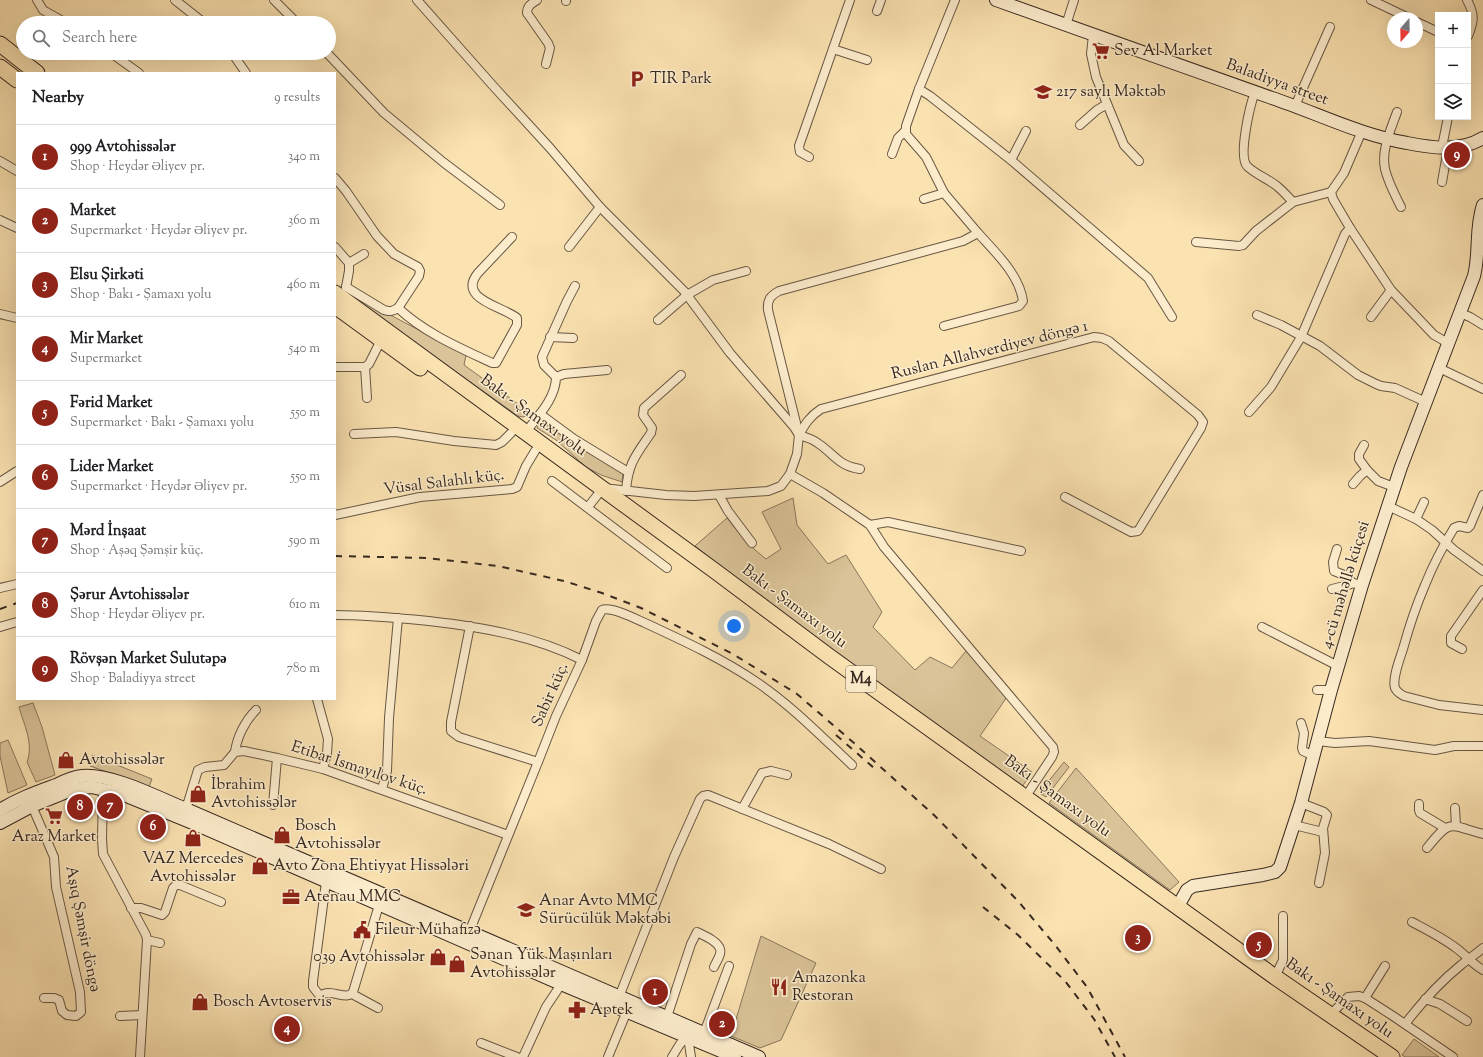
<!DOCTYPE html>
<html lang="en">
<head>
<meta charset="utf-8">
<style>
	body { margin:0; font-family:"Sorts Mill Goudy",serif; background:#f2f2f2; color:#202124 }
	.controls { position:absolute; right:12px; top:12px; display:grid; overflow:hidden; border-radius:0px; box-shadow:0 4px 16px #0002 }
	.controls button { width:36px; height:36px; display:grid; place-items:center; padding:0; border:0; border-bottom:1px solid #e0e0e0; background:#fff; color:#202124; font:20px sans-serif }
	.compass { position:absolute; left:1387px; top:12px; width:36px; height:36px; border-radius:50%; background:#fff; box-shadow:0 4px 16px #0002; rotate:200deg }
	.you { position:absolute; left:734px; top:626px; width:14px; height:14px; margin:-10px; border:3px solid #fff; border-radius:50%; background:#1a73e8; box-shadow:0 0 0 6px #1a73e833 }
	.badge { display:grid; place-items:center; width:26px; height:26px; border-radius:50%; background:#8f2418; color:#fff; font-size:13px; font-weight:700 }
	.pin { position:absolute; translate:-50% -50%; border:2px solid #fff; box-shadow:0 1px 4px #0006 }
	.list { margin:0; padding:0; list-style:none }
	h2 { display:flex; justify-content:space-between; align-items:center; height:52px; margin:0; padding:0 16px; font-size:17px }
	h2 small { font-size:13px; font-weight:400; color:#757577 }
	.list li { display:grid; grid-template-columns:26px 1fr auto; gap:12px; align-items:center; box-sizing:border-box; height:64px; padding:0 16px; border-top:1px solid #e0e0e0 }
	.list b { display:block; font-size:15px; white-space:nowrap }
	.list p { margin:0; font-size:13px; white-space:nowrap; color:#757577 }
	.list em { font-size:13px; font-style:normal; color:#757577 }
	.icon { flex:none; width:22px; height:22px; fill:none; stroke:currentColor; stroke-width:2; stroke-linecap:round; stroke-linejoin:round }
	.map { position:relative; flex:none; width:1483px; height:1057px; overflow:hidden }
	.search { position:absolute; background:#fff; box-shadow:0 4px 16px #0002; left:16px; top:16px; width:320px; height:44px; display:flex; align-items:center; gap:10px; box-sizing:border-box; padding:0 14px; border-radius:22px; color:#757577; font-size:15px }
	.panel { position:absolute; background:#fff; box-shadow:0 4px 16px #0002; left:16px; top:72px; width:320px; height:628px; border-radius:0px }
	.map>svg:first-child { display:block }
	.green { fill:#dac398; stroke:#88765c }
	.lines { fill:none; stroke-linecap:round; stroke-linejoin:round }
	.street-casing { stroke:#685744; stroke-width:10 }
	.secondary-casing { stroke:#372920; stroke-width:14 }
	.highway-casing { stroke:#372920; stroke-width:17 }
	.street { stroke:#fceccc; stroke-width:8 }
	.secondary { stroke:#fceccc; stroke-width:12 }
	.highway { stroke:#fbe2b1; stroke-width:15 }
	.rail { stroke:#372920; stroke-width:2; stroke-dasharray:7 7; stroke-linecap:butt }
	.labels { text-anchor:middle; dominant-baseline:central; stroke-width:3; stroke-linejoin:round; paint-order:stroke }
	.shield { fill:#fceccc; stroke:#726454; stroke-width:1 }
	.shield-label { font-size:15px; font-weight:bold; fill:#372920 }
	.poi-label { font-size:16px; fill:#372920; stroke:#fceccc; text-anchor:start }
	.street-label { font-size:16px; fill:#372920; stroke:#fceccc }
</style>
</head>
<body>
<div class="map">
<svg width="1483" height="1057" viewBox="0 0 1483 1057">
	<rect width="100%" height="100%" fill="#fbe2b1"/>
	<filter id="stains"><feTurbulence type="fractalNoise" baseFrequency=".005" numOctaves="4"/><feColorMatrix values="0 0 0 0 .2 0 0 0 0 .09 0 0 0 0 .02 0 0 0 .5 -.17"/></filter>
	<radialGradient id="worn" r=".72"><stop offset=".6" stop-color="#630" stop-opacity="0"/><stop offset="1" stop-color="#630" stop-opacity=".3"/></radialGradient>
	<g class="green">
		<path d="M362 300 466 355 464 365 532 414 523 417 518 416 359 303Z"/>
		<path d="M540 421 623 472 622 482 601 475 586 467 556 440 537 428Z"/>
		<path d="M793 498 797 525 828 564 846 555 882 612 873 627 915 670 930 657 952 668 966 651 1007 697 980 736 1032 772 1022 787 844 660 695 546 727 518 748 544 766 559 781 549 762 512Z"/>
		<path d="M33 703 42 727 55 775 36 782 27 762C34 744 24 725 19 707Z"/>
		<path d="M8 740 27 785 8 793 0 756V743Z"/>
		<path d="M92 755 152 779 149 787 90 766Z"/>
		<path d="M1064 762 1069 767 1046 797 1039 793Z"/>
		<path d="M1076 768 1179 882 1170 890 1049 803Z"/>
		<path d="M761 936 816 963 781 1040 760 1048 731 1036Z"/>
		<path d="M1414 1039 1439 1057H1405L1402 1055Z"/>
	</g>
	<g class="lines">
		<g class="street-casing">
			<g id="street">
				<path d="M37 0 43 10 66 23"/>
				<path d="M175 0 204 23"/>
				<path d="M274 0 297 23"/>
				<path d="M417 0 495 88 550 148 600 207 684 291 730 353 794 427 799 435C806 437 813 439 819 444 835 455 839 466 860 469"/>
				<path d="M537 0C531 4 527 6 527 13L548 43 550 48 546 64"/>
				<path d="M566 0V1"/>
				<path d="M1371 0 1409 18"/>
				<path d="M1467 0C1475 15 1474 21 1468 36"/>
				<path d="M877 11 881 0"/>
				<path d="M1417 22 1438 32"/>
				<path d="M1066 25 1074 0"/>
				<path d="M1093 35 1091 54 1096 77 1124 145 1139 161"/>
				<path d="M833 49 867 60"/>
				<path d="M111 53 139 73"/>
				<path d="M232 53 246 73"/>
				<path d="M327 53 384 113 443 162 500 205"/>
				<path d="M919 89 930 96 1011 160 1148 278 1172 317"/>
				<path d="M1255 92C1250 105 1238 156 1247 166 1256 175 1269 179 1278 187 1283 191 1288 197 1293 202"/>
				<path d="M1295 106 1330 27"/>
				<path d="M1397 112C1391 129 1381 150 1385 169 1388 182 1395 195 1401 207"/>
				<path d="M1080 125 1097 110 1107 104"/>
				<path d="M1362 131 1344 173 1331 192 1333 199 1350 228 1391 290 1434 335 1448 343"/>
				<path d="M1442 147 1448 117"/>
				<path d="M892 154 898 138 905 131"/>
				<path d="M809 157 800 152 799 146 850 0"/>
				<path d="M1011 160 1026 131"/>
				<path d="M0 161 17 171"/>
				<path d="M335 178 346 191 377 236 394 254 418 267 420 271 419 276 398 308C393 311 390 312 384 310L346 287"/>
				<path d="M1442 182 1448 148"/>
				<path d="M924 199 944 193"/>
				<path d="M0 220 17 228"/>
				<path d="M1196 242 1239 246 1243 245 1256 231 1293 202 1331 192"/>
				<path d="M335 247 349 263V271L346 287"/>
				<path d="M569 247 600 207"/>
				<path d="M349 263 364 254"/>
				<path d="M398 308C425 333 458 347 492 363H496L517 325V318C502 306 457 299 478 273L512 237"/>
				<path d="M1460 313 1470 317 1483 325"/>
				<path d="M0 314 17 318"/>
				<path d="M1257 315 1281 325 1320 346 1358 375 1376 384 1381 386 1395 388 1426 402"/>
				<path d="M1371 317 1391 290"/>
				<path d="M658 320 687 295 713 280 746 271"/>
				<path d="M944 326 1019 306 1023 301C1019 274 995 252 978 233"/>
				<path d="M550 337 573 338"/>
				<path d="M335 367H365L369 364 381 340"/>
				<path d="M365 367 367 398"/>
				<path d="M1439 368 1483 389"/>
				<path d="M556 377 544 365 542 357 567 301 575 286"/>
				<path d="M1249 412 1271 387 1301 337 1345 234 1350 228"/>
				<path d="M540 414 574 439 628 472"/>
				<path d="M525 433C538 416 556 398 556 377L564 374 607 370"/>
				<path d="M354 434 396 432 454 441 496 445 502 442 511 433"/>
				<path d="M799 435C805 424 810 416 821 409L1094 337 1102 338 1109 341 1198 415 1203 422 1201 428 1138 531 1131 532 1065 497"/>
				<path d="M1364 445 1359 454V459L1367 470 1378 481 1394 487"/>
				<path d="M790 474 823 493 870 525 884 547 1053 747 1054 752 1052 757 1026 796"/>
				<path d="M552 481 667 568"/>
				<path d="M0 482 17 471"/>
				<path d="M1353 484 1360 476 1367 470"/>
				<path d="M626 491C628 463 636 455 651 433L652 428 643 415 644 408 681 375"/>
				<path d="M719 495 728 511 752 543"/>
				<path d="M1483 495 1470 526 1468 528 1459 526 1454 528C1443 546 1433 565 1425 585 1416 606 1409 627 1403 649 1400 658 1392 679 1395 688 1397 692 1400 694 1404 696L1439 705 1483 710"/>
				<path d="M1388 506 1416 519 1432 530 1454 550 1483 571"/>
				<path d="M588 507 603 488 666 495 694 496 768 491 781 486 790 474 797 454 799 435 768 310C767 300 770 296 779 291L963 241 978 233 944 193 926 157 906 134V126L919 89 955 0"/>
				<path d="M335 515 420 497 512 489 517 487 526 466 535 451"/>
				<path d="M1416 519 1424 502"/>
				<path d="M870 525 888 522 1021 551"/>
				<path d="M1337 549 1333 562 1334 571 1344 575 1353 583"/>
				<path d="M0 588 17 584"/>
				<path d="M1332 589 1348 585 1353 583 1357 584"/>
				<path d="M335 615C367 615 398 618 429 621 481 627 535 636 582 660L556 716 538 762 468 935"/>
				<path d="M470 626 451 722V731L459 737 538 762"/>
				<path d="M0 627 17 622"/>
				<path d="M1262 627 1338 666"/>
				<path d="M1462 649 1451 643V636L1483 590"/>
				<path d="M582 660 596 621 602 610C611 606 636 619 645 623 684 641 723 659 758 683 792 706 822 737 852 765"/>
				<path d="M1317 690H1331"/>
				<path d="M317 699 328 739 327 753 323 769"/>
				<path d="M1301 723 1304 733 1302 748 1303 751 1314 756"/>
				<path d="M1318 741 1335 743 1369 741 1435 750 1454 746H1483"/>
				<path d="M235 752C237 737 245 721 256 710"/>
				<path d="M103 789 102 839 103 854 146 935 147 940 140 1057"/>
				<path d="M382 789 387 771 389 718 398 618"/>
				<path d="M1301 803 1324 812 1327 815 1323 828 1325 853 1319 883"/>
				<path d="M1419 804V810L1420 813 1445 828"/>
				<path d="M273 805 277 758"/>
				<path d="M32 806 54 857 56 887 80 992 81 1012 76 1016 67 1015 62 1011 59 1000 54 998H44"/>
				<path d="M1455 808 1456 826"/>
				<path d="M186 809 198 770 205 767 224 765 235 752 244 751 277 758 323 769 508 835"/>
				<path d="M742 809 762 773 771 771 787 775"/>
				<path d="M1294 825 1323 832"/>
				<path d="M1427 848C1451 818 1449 825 1483 834"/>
				<path d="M326 882 313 981V987L320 996C331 987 346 1002 353 992L379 905"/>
				<path d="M131 908H141L162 915 165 912 173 888 176 885H180L221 902"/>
				<path d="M1412 922C1427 930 1443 938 1456 948 1466 955 1472 964 1483 970"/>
				<path d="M147 940 160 943"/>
				<path d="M1275 977 1283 960V916"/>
				<path d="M352 994 378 1008"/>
				<path d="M619 997 674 857 700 799 703 796 708 795 829 844 881 869"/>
				<path d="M1365 998 1385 966"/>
				<path d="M1425 999 1440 1004 1467 1021"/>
				<path d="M1330 1015 1348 997 1359 996 1365 998 1393 1016 1453 1057"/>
				<path d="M120 1016 142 1015"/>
				<path d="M667 1017 691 944 697 932C703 935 718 941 720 949 722 954 716 962 714 967"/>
				<path d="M1405 1024C1422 1002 1440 982 1461 965 1468 959 1476 954 1483 948"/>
				<path d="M704 1033 729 966"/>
				<path d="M688 1037 691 1057"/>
				<path d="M481 1043 517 1057"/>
				<path d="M523 1057 546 1007 564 980"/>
				<path d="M608 1057 627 1011"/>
				<path d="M672 1057 680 1044 689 1034"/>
			</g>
		</g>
		<g class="secondary-casing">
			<g id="secondary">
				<path d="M996 0C1088 33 1180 66 1272 98 1317 113 1360 135 1407 143 1432 148 1460 152 1483 138"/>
				<path d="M0 810C17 799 37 792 56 785 64 781 73 777 82 776 111 773 159 798 186 809L759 1057"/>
				<path d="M0 823 32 806 74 789 91 787 119 793 195 824 561 984 735 1057"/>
				<path d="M1178 906 1187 890 1193 886 1263 875 1275 872 1280 867 1301 803 1331 690 1362 585 1401 467 1474 276C1480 253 1475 228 1483 205"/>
			</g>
		</g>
		<g class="highway-casing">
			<g id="highway">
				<path d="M0 44 37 73"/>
				<path d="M0 67 17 80"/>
				<path d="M335 293 715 571 830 657 1275 977 1392 1057"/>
				<path d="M335 306 420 368"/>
			</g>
		</g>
		<use href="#street" class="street"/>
		<use href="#secondary" class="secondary"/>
		<use href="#highway" class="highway"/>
		<g class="rail">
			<path d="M335 556 427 558 498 566 564 581 602 593 641 608 733 654 797 694 854 743 935 816 1018 901 1055 945 1087 987 1125 1057"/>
			<path d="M0 609 17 603"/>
			<path d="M836 735 874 768"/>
			<path d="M983 907 1018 935 1065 981 1094 1019 1115 1057"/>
		</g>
	</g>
	<defs>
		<g id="supermarket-bare" transform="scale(1.38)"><path d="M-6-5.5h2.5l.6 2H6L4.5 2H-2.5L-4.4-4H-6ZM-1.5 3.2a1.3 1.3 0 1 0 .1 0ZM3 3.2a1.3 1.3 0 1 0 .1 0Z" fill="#8f2418" stroke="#fceccc" stroke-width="2.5" paint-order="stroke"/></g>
		<g id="parking-bare" transform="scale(1.38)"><path d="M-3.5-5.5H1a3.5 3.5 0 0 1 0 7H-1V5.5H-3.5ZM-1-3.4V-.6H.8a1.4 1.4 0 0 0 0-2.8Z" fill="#8f2418" stroke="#fceccc" stroke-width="2.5" paint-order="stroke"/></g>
		<g id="school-bare" transform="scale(1.38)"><path d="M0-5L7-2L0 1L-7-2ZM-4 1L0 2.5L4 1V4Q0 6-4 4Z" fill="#8f2418" stroke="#fceccc" stroke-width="2.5" paint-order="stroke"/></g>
		<g id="shop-bare" transform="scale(1.38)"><path d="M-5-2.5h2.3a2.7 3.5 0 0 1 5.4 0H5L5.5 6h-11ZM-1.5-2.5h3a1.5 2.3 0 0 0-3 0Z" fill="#8f2418" stroke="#fceccc" stroke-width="2.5" paint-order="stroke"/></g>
		<g id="office-bare" transform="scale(1.38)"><path d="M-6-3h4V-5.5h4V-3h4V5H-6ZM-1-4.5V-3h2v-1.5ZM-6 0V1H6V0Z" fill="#8f2418" stroke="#fceccc" stroke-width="2.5" paint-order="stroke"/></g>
		<g id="university-bare" transform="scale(1.38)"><path d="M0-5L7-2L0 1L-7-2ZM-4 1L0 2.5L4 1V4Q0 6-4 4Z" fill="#8f2418" stroke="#fceccc" stroke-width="2.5" paint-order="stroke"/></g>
		<g id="civic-bare" transform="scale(1.38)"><path d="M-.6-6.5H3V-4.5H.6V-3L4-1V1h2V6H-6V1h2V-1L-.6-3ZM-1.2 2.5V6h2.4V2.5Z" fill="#8f2418" stroke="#fceccc" stroke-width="2.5" paint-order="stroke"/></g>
		<g id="restaurant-bare" transform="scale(1.38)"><path d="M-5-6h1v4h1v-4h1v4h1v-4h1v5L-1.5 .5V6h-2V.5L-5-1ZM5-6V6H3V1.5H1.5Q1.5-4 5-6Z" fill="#8f2418" stroke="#fceccc" stroke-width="2.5" paint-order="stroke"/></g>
		<g id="pharmacy-bare" transform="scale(1.38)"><path d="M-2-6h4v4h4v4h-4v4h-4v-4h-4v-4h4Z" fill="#8f2418" stroke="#fceccc" stroke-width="2.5" paint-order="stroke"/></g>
	</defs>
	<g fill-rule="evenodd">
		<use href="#supermarket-bare" x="1101" y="51"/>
		<use href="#parking-bare" x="637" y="79"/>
		<use href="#school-bare" x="1043" y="92"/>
		<use href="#shop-bare" x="66" y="760"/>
		<use href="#shop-bare" x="198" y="794"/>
		<use href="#supermarket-bare" x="54" y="816"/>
		<use href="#shop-bare" x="282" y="835"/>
		<use href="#shop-bare" x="193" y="838"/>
		<use href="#shop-bare" x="260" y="866"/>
		<use href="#office-bare" x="291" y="897"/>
		<use href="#university-bare" x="526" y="910"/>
		<use href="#civic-bare" x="362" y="930"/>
		<use href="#shop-bare" x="438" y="957"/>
		<use href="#shop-bare" x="457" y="964"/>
		<use href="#restaurant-bare" x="779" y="987"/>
		<use href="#shop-bare" x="200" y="1002"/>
		<use href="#pharmacy-bare" x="577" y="1010"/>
	</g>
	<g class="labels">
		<rect class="shield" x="846" y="666" width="30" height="26" rx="3"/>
		<g class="shield-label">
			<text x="861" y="679">M4</text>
		</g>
		<g class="poi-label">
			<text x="1114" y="51">Sev Al Market</text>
			<text x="650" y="79">TIR Park</text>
			<text x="1056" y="92">217 saylı Məktəb</text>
			<text x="79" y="760">Avtohissələr</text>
			<text x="211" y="785">İbrahim<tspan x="211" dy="18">Avtohissələr</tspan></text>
			<text x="295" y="826">Bosch<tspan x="295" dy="18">Avtohissələr</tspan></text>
			<text x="54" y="837" text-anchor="middle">Araz Market</text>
			<text x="193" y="859" text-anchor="middle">VAZ Mercedes<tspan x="193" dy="18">Avtohissələr</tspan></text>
			<text x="273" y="866">Avto Zona Ehtiyyat Hissələri</text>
			<text x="304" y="897">Atenau MMC</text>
			<text x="539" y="901">Anar Avto MMC<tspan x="539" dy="18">Sürücülük Məktəbi</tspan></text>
			<text x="375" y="930">Fileur Mühafizə</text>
			<text x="470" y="955">Sənan Yük Maşınları<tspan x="470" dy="18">Avtohissələr</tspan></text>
			<text x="425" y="957" text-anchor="end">039 Avtohissələr</text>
			<text x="792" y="978">Amazonka<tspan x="792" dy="18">Restoran</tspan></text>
			<text x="213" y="1002">Bosch Avtoservis</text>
			<text x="590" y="1010">Aptek</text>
		</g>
		<g class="street-label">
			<text transform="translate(1277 83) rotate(20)">Baladiyya street</text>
			<text transform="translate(990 351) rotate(-14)">Ruslan Allahverdiyev döngə 1</text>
			<text transform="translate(533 416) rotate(36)">Bakı - Şamaxı yolu</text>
			<text transform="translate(444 483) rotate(-7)">Vüsal Salahlı küç.</text>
			<text transform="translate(1346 585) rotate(-73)">4-cü məhəllə küçesi</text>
			<text transform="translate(794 607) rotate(37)">Bakı - Şamaxı yolu</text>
			<text transform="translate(551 695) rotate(-66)">Sabir küç.</text>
			<text transform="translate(359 769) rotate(18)">Etibar İsmayılov küç.</text>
			<text transform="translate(1057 797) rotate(36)">Bakı - Şamaxı yolu</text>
			<text transform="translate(82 929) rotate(79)">Aşıq Şəmşir döngə</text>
			<text transform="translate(1339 999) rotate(35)">Bakı - Şamaxı yolu</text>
		</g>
	</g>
	<rect width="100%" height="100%" filter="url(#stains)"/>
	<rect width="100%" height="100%" fill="url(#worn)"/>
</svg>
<div class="controls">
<button>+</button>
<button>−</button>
<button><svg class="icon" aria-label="layers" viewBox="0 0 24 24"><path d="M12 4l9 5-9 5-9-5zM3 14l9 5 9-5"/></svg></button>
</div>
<svg class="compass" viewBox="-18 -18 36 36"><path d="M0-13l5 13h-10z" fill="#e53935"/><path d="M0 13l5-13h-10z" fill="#757577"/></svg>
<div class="you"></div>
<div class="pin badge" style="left:655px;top:992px">1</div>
<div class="pin badge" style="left:722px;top:1024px">2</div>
<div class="pin badge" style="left:1138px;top:938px">3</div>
<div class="pin badge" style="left:287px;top:1029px">4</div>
<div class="pin badge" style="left:1259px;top:945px">5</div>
<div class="pin badge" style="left:153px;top:827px">6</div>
<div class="pin badge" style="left:110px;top:806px">7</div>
<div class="pin badge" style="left:80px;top:807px">8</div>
<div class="pin badge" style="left:1457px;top:155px">9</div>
<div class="search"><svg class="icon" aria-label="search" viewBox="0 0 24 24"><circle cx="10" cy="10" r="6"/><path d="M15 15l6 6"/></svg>Search here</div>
<section class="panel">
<h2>Nearby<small>9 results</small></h2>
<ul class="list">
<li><span class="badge">1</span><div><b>999 Avtohissələr</b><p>Shop · Heydər Əliyev pr.</p></div><em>340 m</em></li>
<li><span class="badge">2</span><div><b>Market</b><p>Supermarket · Heydər Əliyev pr.</p></div><em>360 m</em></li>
<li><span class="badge">3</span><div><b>Elsu Şirkəti</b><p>Shop · Bakı - Şamaxı yolu</p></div><em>460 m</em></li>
<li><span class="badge">4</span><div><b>Mir Market</b><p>Supermarket</p></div><em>540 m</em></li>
<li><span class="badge">5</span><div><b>Fərid Market</b><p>Supermarket · Bakı - Şamaxı yolu</p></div><em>550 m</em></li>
<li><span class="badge">6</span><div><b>Lider Market</b><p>Supermarket · Heydər Əliyev pr.</p></div><em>550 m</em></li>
<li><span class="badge">7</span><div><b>Mərd İnşaat</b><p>Shop · Aşəq Şəmşir küç.</p></div><em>590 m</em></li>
<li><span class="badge">8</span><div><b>Şərur Avtohissələr</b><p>Shop · Heydər Əliyev pr.</p></div><em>610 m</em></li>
<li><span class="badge">9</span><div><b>Rövşən Market Sulutəpə</b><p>Shop · Baladiyya street</p></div><em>780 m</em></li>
</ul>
</section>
</div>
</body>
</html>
